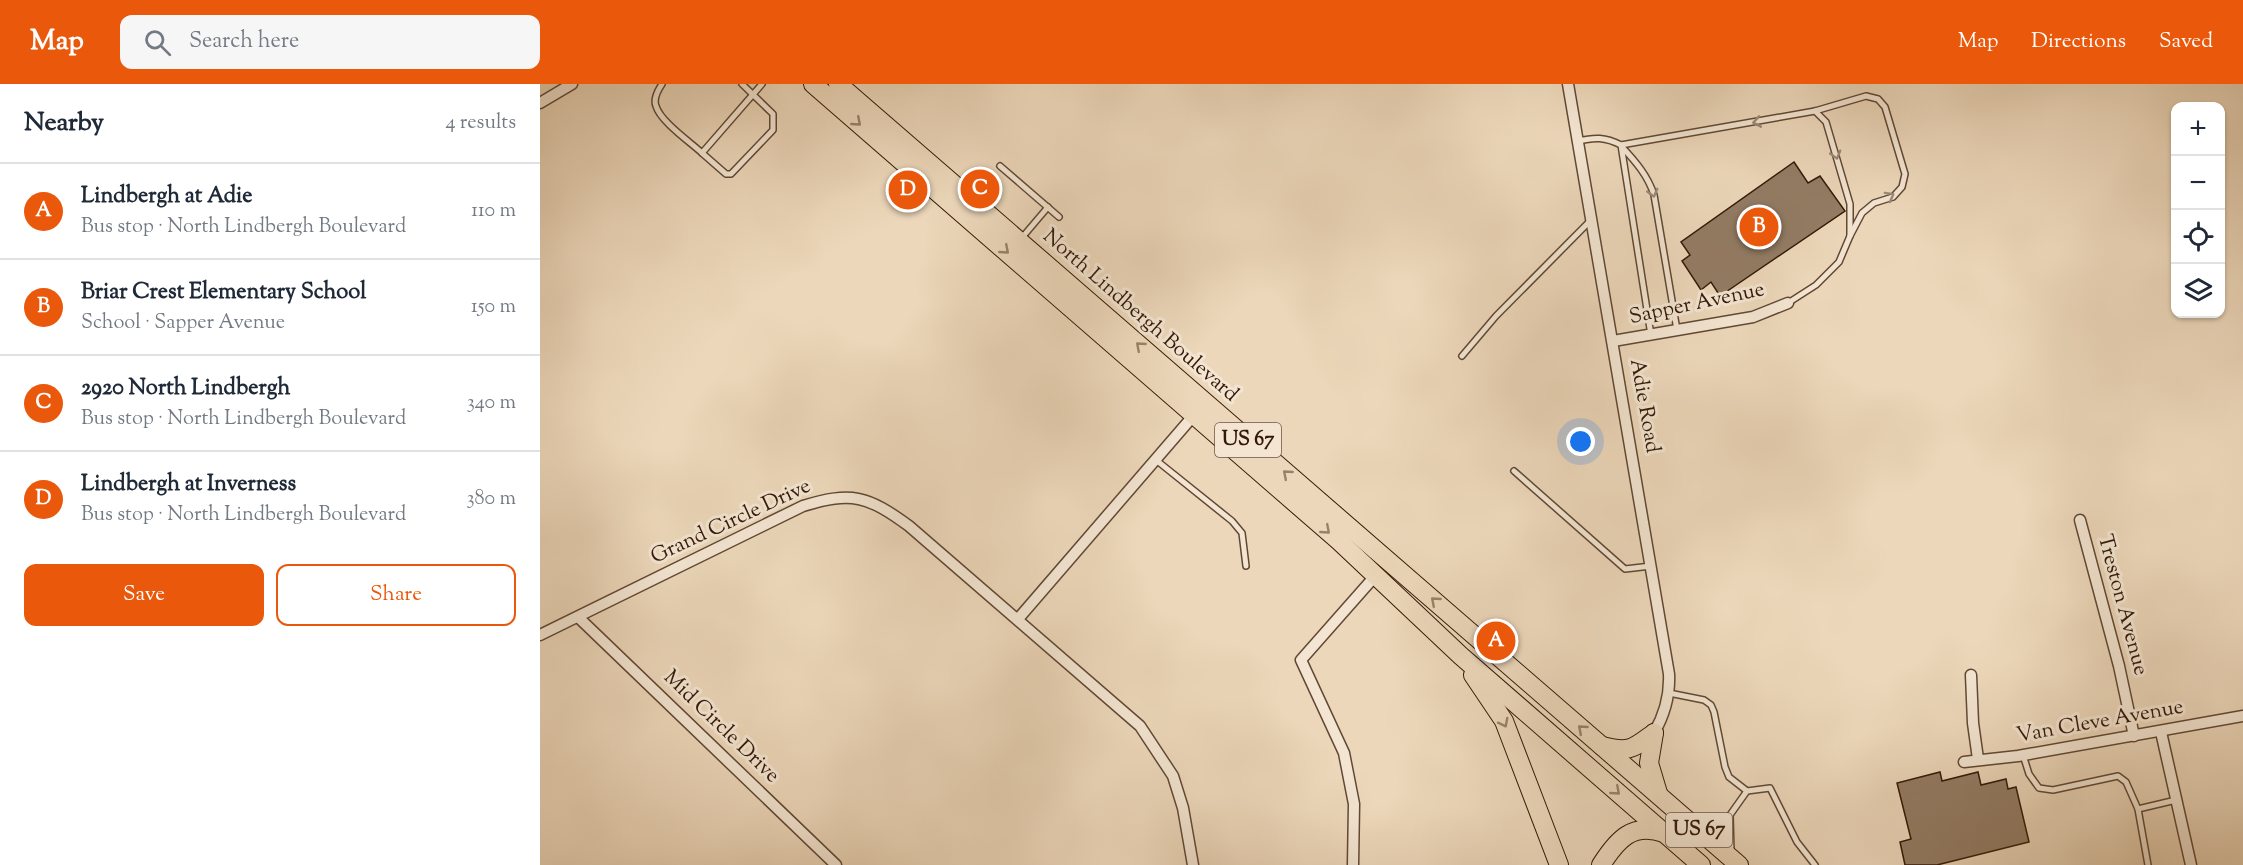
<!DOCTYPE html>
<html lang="en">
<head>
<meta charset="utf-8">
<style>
	body { margin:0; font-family:"Sorts Mill Goudy",serif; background:#f6f6f7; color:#1f2937 }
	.controls { position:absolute; right:18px; top:18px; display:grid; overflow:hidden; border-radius:12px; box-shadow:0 2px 4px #0004 }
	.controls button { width:54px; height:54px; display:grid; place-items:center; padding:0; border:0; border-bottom:2px solid #e0e1e3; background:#fff; color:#1f2937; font:30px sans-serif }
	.you { position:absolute; left:1041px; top:358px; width:21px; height:21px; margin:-15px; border:4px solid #fff; border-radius:50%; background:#1a73e8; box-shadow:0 0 0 9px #1a73e833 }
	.badge { display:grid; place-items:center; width:39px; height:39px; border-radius:50%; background:#ea580c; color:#fff; font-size:20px; font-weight:700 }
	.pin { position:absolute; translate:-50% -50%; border:3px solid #fff; box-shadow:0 2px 6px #0006 }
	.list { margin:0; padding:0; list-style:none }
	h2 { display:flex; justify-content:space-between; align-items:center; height:78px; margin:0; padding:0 24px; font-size:26px }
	h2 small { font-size:20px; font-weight:400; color:#747a83 }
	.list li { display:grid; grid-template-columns:39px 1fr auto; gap:18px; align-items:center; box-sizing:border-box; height:96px; padding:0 24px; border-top:2px solid #e0e1e3 }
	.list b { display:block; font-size:22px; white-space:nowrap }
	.list p { margin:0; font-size:20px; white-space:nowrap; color:#747a83 }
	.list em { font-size:20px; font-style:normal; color:#747a83 }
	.actions { display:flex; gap:12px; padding:18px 24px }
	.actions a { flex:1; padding:14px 0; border:2px solid #ea580c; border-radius:12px; text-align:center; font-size:21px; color:#ea580c }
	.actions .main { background:#ea580c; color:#fff }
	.icon { flex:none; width:33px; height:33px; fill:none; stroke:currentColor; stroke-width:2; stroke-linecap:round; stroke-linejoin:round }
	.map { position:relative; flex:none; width:1703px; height:781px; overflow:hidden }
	header { display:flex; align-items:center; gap:36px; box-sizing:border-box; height:84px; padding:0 30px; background:#ea580c; color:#fff }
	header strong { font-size:28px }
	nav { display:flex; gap:33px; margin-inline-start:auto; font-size:21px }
	.search { width:420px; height:54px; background:#f6f6f7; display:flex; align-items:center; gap:15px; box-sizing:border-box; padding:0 21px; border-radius:12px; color:#747a83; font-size:22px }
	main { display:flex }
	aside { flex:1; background:#fff }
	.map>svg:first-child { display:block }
	.building { fill:#937c65; stroke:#331908; stroke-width:1.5 }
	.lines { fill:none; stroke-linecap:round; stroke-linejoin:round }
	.service-casing { stroke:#614834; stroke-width:8 }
	.minor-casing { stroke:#614834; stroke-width:13 }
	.trunk-casing { stroke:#331908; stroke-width:20 }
	.service { stroke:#f3e5d2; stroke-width:5 }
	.minor { stroke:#f3e5d2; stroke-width:10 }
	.trunk { stroke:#ecd7ba; stroke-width:18 }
	.oneway { stroke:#99826a }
	.oneway2 { stroke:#9d8977 }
	.labels { text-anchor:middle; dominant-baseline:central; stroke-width:6; stroke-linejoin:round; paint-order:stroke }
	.shield { fill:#f3e5d2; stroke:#6d5645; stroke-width:1.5 }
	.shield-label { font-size:20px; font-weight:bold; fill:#331908 }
	.street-label { font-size:21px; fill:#331908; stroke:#f3e5d2 }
</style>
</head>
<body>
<header>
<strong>Map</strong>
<div class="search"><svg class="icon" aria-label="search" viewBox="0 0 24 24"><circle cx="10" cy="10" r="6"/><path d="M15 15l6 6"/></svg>Search here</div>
<nav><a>Map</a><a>Directions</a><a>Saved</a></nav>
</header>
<main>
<aside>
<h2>Nearby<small>4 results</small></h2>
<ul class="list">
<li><span class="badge">A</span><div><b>Lindbergh at Adie</b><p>Bus stop · North Lindbergh Boulevard</p></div><em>110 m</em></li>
<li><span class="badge">B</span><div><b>Briar Crest Elementary School</b><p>School · Sapper Avenue</p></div><em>150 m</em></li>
<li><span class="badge">C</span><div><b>2920 North Lindbergh</b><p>Bus stop · North Lindbergh Boulevard</p></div><em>340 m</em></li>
<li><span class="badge">D</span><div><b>Lindbergh at Inverness</b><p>Bus stop · North Lindbergh Boulevard</p></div><em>380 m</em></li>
</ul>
<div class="actions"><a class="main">Save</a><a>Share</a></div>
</aside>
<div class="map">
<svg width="1703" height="781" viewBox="0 0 1703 781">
	<rect width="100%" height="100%" fill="#ecd7ba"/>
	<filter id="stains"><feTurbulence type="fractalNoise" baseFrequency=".00333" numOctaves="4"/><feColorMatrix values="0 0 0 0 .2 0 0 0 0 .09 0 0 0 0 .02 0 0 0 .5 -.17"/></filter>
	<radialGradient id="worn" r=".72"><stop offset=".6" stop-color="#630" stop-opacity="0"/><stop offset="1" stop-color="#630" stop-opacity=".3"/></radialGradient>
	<g class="building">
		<path d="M1254 78 1268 99 1280 92 1305 127 1180 212 1171 198 1161 206 1142 177 1150 171 1141 158Z"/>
		<path d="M1400 688 1402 697 1438 688 1441 701 1466 695 1468 705 1476 703 1489 758 1397 781H1365L1360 758 1371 755 1357 699Z"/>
	</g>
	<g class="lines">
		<g class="service-casing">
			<g id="service">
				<path d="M122 0C118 6 113 15 116 22 120 37 150 58 162 69L222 0"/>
				<path d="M1038 57C1055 53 1065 53 1081 61L1111 251"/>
				<path d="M1081 61 1275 27 1326 12 1338 15 1345 23 1365 90 1362 103 1353 113 1334 119 1322 129 1310 152"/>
				<path d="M1082 63C1096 78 1108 92 1114 111L1137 246"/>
				<path d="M162 69 186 90H191L233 46V30L202 0"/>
				<path d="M460 82 519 133"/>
				<path d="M480 156 508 123"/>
				<path d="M1248 219 1276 201 1299 178 1310 152V120L1286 38 1275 27"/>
				<path d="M922 272 956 232 1051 136"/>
				<path d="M616 376 692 437 702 449 706 482"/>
				<path d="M974 387 1085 485 1111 482"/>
				<path d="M1129 609 1164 616 1171 621 1174 628 1185 683 1189 693 1207 707 1230 704 1257 758 1275 781"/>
				<path d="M1483 671 1489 690 1499 704 1513 706 1578 692 1586 698 1598 725"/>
				<path d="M1191 769 1190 731 1207 707"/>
				<path d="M1608 781 1598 725 1636 716"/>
			</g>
		</g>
		<g class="minor-casing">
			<g id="minor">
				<path d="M1028 0 1129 590C1130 612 1125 630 1114 649"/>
				<path d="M0 19 32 0"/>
				<path d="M1073 257 1213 233 1248 219"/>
				<path d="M1540 436 1579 582 1594 652"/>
				<path d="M38 533 296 781"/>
				<path d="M478 535 654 331"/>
				<path d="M0 551 263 422C312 407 328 412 369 442L600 642 633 692 643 724 653 781"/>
				<path d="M1431 591 1433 639 1438 675"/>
				<path d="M1621 648 1651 781"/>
				<path d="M1424 678 1478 672 1703 632"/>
				<path d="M813 781 814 720 804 669 761 576 836 491"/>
			</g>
		</g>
		<g class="trunk-casing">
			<g id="trunk">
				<path d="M273 0 799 457 921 572 1161 781"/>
				<path d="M298 0 1199 781"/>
				<path d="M933 591 964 637 1019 781"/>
				<path d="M1114 649 1109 679 1118 709"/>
				<path d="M1062 662C1090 669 1092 665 1114 649"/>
				<path d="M1061 781C1077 756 1092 738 1124 749"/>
			</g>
		</g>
		<use href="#service" class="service"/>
		<use href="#minor" class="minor"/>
		<use href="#trunk" class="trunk"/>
	</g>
	<defs><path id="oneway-chevron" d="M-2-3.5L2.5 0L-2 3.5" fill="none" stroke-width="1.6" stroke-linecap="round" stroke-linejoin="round" transform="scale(1.5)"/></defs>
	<g class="oneway">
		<use href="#oneway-chevron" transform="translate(317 38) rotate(41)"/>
		<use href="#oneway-chevron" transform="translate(465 166) rotate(41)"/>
		<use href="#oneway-chevron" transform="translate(600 262) rotate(-139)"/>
		<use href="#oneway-chevron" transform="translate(747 390) rotate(-139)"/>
		<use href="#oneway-chevron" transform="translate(786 446) rotate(41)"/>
		<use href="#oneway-chevron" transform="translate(895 517) rotate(-139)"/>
		<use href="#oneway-chevron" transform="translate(964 639) rotate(63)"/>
		<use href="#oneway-chevron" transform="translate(1042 645) rotate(-139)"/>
		<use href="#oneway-chevron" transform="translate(1076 707) rotate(41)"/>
	</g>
	<g class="oneway2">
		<use href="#oneway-chevron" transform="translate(1217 38) rotate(170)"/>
		<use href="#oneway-chevron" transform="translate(1296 71) rotate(74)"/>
		<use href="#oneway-chevron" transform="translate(1113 109) rotate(75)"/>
		<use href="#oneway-chevron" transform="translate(1350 112) rotate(-29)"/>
	</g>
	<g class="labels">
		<g class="shield">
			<rect x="675" y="339" width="66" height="34" rx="4.5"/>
			<rect x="1126" y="729" width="66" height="34" rx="4.5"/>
		</g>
		<g class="shield-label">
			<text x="708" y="356">US 67</text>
			<text x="1159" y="746">US 67</text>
		</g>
		<g class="street-label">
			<text transform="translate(1157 220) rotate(-12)">Sapper Avenue</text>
			<text transform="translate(600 232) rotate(41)">North Lindbergh Boulevard</text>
			<text transform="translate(1104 322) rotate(80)">Adie Road</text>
			<text transform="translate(191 438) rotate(-25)">Grand Circle Drive</text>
			<text transform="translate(1582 521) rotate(75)">Treston Avenue</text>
			<text transform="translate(1560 638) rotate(-10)">Van Cleve Avenue</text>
			<text transform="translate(181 643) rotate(44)">Mid Circle Drive</text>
		</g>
	</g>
	<rect width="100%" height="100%" filter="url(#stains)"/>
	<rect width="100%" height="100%" fill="url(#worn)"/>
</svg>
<div class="controls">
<button>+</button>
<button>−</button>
<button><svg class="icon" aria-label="locate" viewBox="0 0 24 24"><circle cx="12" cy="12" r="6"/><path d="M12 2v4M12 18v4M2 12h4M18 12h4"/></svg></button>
<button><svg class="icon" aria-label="layers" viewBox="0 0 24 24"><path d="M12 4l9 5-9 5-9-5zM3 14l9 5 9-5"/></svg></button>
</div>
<div class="you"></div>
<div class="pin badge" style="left:956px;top:557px">A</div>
<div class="pin badge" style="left:1219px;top:143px">B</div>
<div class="pin badge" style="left:440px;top:105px">C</div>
<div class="pin badge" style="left:368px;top:106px">D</div>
</div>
</main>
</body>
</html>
